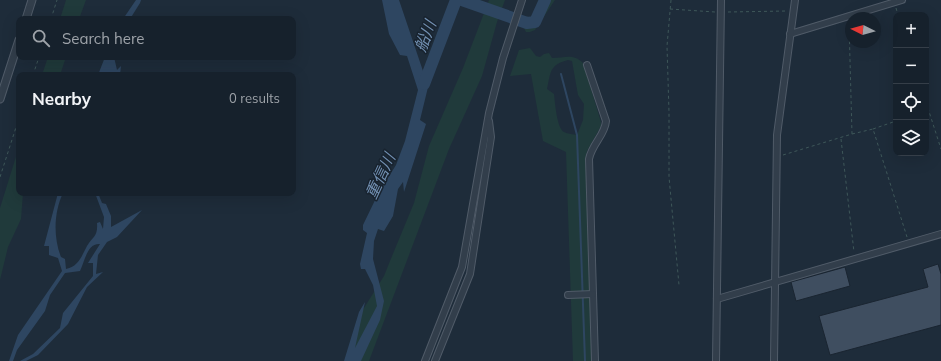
<!DOCTYPE html>
<html lang="en">
<head>
<meta charset="utf-8">
<style>
	body { margin:0; font-family:Mulish,"Noto Sans JP",sans-serif; background:#232e38; color:#f1f3f6 }
	.controls { position:absolute; right:12px; top:12px; display:grid; overflow:hidden; border-radius:8px; box-shadow:0 4px 16px #0002 }
	.controls button { width:36px; height:36px; display:grid; place-items:center; padding:0; border:0; border-bottom:1px solid #353e48; background:#16212c; color:#f1f3f6; font:20px sans-serif }
	.compass { position:absolute; left:845px; top:12px; width:36px; height:36px; border-radius:50%; background:#16212c; box-shadow:0 4px 16px #0002; rotate:275deg }
	.list { margin:0; padding:0; list-style:none }
	h2 { display:flex; justify-content:space-between; align-items:center; height:52px; margin:0; padding:0 16px; font-size:17px }
	h2 small { font-size:13px; font-weight:400; color:#9ea3a9 }
	.icon { flex:none; width:22px; height:22px; fill:none; stroke:currentColor; stroke-width:2; stroke-linecap:round; stroke-linejoin:round }
	.map { position:relative; flex:none; width:941px; height:361px; overflow:hidden }
	.search { position:absolute; background:#16212c; box-shadow:0 4px 16px #0002; left:16px; top:16px; width:280px; height:44px; display:flex; align-items:center; gap:10px; box-sizing:border-box; padding:0 14px; border-radius:8px; color:#9ea3a9; font-size:15px }
	.panel { position:absolute; background:#16212c; box-shadow:0 4px 16px #0002; left:16px; top:72px; width:280px; height:124px; border-radius:8px }
	.map>svg:first-child { display:block }
	.green { fill:#203a3b; fill-rule:evenodd }
	.water { fill:#2e4661 }
	.lines { fill:none; stroke-linecap:round; stroke-linejoin:round }
	.stream { stroke:#2e4661; stroke-width:2 }
	.river { stroke:#2e4661; stroke-width:12 }
	.building { fill:#3f4e60; stroke:#1a2531 }
	.minor-casing { stroke:#505b68; stroke-width:8 }
	.tertiary-casing { stroke:#505b68; stroke-width:9 }
	.path { stroke:#3e5759; stroke-width:1; stroke-dasharray:3 3; stroke-linecap:butt }
	.minor { stroke:#323e4b; stroke-width:6 }
	.tertiary { stroke:#323e4b; stroke-width:7 }
	.labels { text-anchor:middle; dominant-baseline:central; stroke-width:3; stroke-linejoin:round; paint-order:stroke }
	.water-label { font-size:16px; font-style:italic; fill:#7290b2; stroke:#18232f }
</style>
</head>
<body>
<div class="map">
<svg width="941" height="361" viewBox="0 0 941 361">
	<rect width="100%" height="100%" fill="#1e2c3a"/>
	<g class="green">
		<path d="M66 0H86L79 19H60Z"/>
		<path d="M489 0H505L497 22 482 76 449 149 369 361H347L359 316 384 276 390 261 414 203 429 146 463 68Z"/>
		<path d="M547 0H555L535 30 530 32H526L524 28 525 26C541 23 541 13 547 0Z"/>
		<path d="M530 48 536 56 540 57 544 54 549 53 552 58C565 58 573 53 583 63L601 122V126L587 151 586 160 592 361H573L566 152 543 141 531 74 510 76 519 50ZM568 60 572 61 578 95 584 104 583 120 577 135C573 134 568 134 564 132 557 129 555 102 554 94L547 89C551 72 549 65 568 60Z"/>
		<path d="M48 57H66L60 75H42Z"/>
		<path d="M19 147V193H23L21 219 8 247 0 280V208Z"/>
	</g>
	<g class="water">
		<path d="M136 0H141L140 3 130 19H123Z"/>
		<path d="M382 0H399L424 74 429 83 420 120 426 124 404 192 403 182 398 189 393 216 384 231 378 229 374 241 373 259 384 301 380 320 361 361H344L359 312 365 302 355 348 377 306 373 285 365 269H361L360 264 367 233 363 230V225L378 194 396 165 405 141 418 90 407 56 400 55 389 34Z"/>
		<path d="M105 57H114L117 70 121 66 120 75H98Z"/>
		<path d="M58 193H63C54 212 53 237 61 257L65 259 66 269C79 266 81 257 87 246 93 236 98 237 97 223L100 222 103 229 104 217 95 193H98L102 203 106 204 111 216V227L142 210 117 237 107 242 98 255 96 274 103 272 87 287 68 324 38 355 26 361H20L33 354 60 328 63 313 93 276V263H88L100 244C87 243 85 261 80 271L65 273 50 295 45 311 17 350 13 361H9L18 335 62 271 58 258 49 255V246H44Z"/>
	</g>
	<g class="lines">
		<path class="stream" d="M561 74 577 135 585 361"/>
		<g class="river">
			<path d="M462 0 527 23 535 22 545 0"/>
			<path d="M424 84 456 0"/>
		</g>
	</g>
	<g class="building">
		<path d="M938 264 941 274V325L830 355 819 316 928 287 923 269Z"/>
		<path d="M845 267 850 286 796 301 791 282Z"/>
	</g>
	<g class="lines">
		<g class="minor-casing">
			<g id="minor">
				<path d="M790 34 902 0"/>
				<path d="M587 65 606 121C605 135 592 144 589 159L595 361"/>
				<path d="M568 295 593 294"/>
				<path d="M717 299 941 234"/>
				<path d="M425 361 462 267 489 113 503 58 522 0"/>
				<path d="M435 361 470 274 491 137 489 121"/>
				<path d="M716 361 721 0"/>
				<path d="M774 361 777 135 795 0"/>
			</g>
		</g>
		<g class="tertiary-casing">
			<g id="tertiary">
				<path d="M26 19 32 0"/>
				<path d="M0 99 19 40"/>
			</g>
		</g>
		<g class="path">
			<path d="M671 0 667 46 669 112V177L679 285"/>
			<path d="M896 8 898 15"/>
			<path d="M670 9 715 12"/>
			<path d="M728 12 787 11"/>
			<path d="M51 19 57 0"/>
			<path d="M33 75 39 57"/>
			<path d="M926 102 941 149"/>
			<path d="M873 129 896 121"/>
			<path d="M852 134 873 129 907 237"/>
			<path d="M841 139 854 252"/>
			<path d="M783 155 852 134 849 23"/>
			<path d="M0 177 19 118"/>
		</g>
		<use href="#minor" class="minor"/>
		<use href="#tertiary" class="tertiary"/>
	</g>
	<g class="labels">
		<g class="water-label">
			<text transform="translate(425 36) rotate(-69)">船川</text>
			<text transform="translate(380 176) rotate(-65)">重信川</text>
		</g>
	</g>
</svg>
<div class="controls">
<button>+</button>
<button>−</button>
<button><svg class="icon" aria-label="locate" viewBox="0 0 24 24"><circle cx="12" cy="12" r="6"/><path d="M12 2v4M12 18v4M2 12h4M18 12h4"/></svg></button>
<button><svg class="icon" aria-label="layers" viewBox="0 0 24 24"><path d="M12 4l9 5-9 5-9-5zM3 14l9 5 9-5"/></svg></button>
</div>
<svg class="compass" viewBox="-18 -18 36 36"><path d="M0-13l5 13h-10z" fill="#e53935"/><path d="M0 13l5-13h-10z" fill="#9ea3a9"/></svg>
<div class="search"><svg class="icon" aria-label="search" viewBox="0 0 24 24"><circle cx="10" cy="10" r="6"/><path d="M15 15l6 6"/></svg>Search here</div>
<section class="panel">
<h2>Nearby<small>0 results</small></h2>
<ul class="list">
</ul>
</section>
</div>
</body>
</html>
